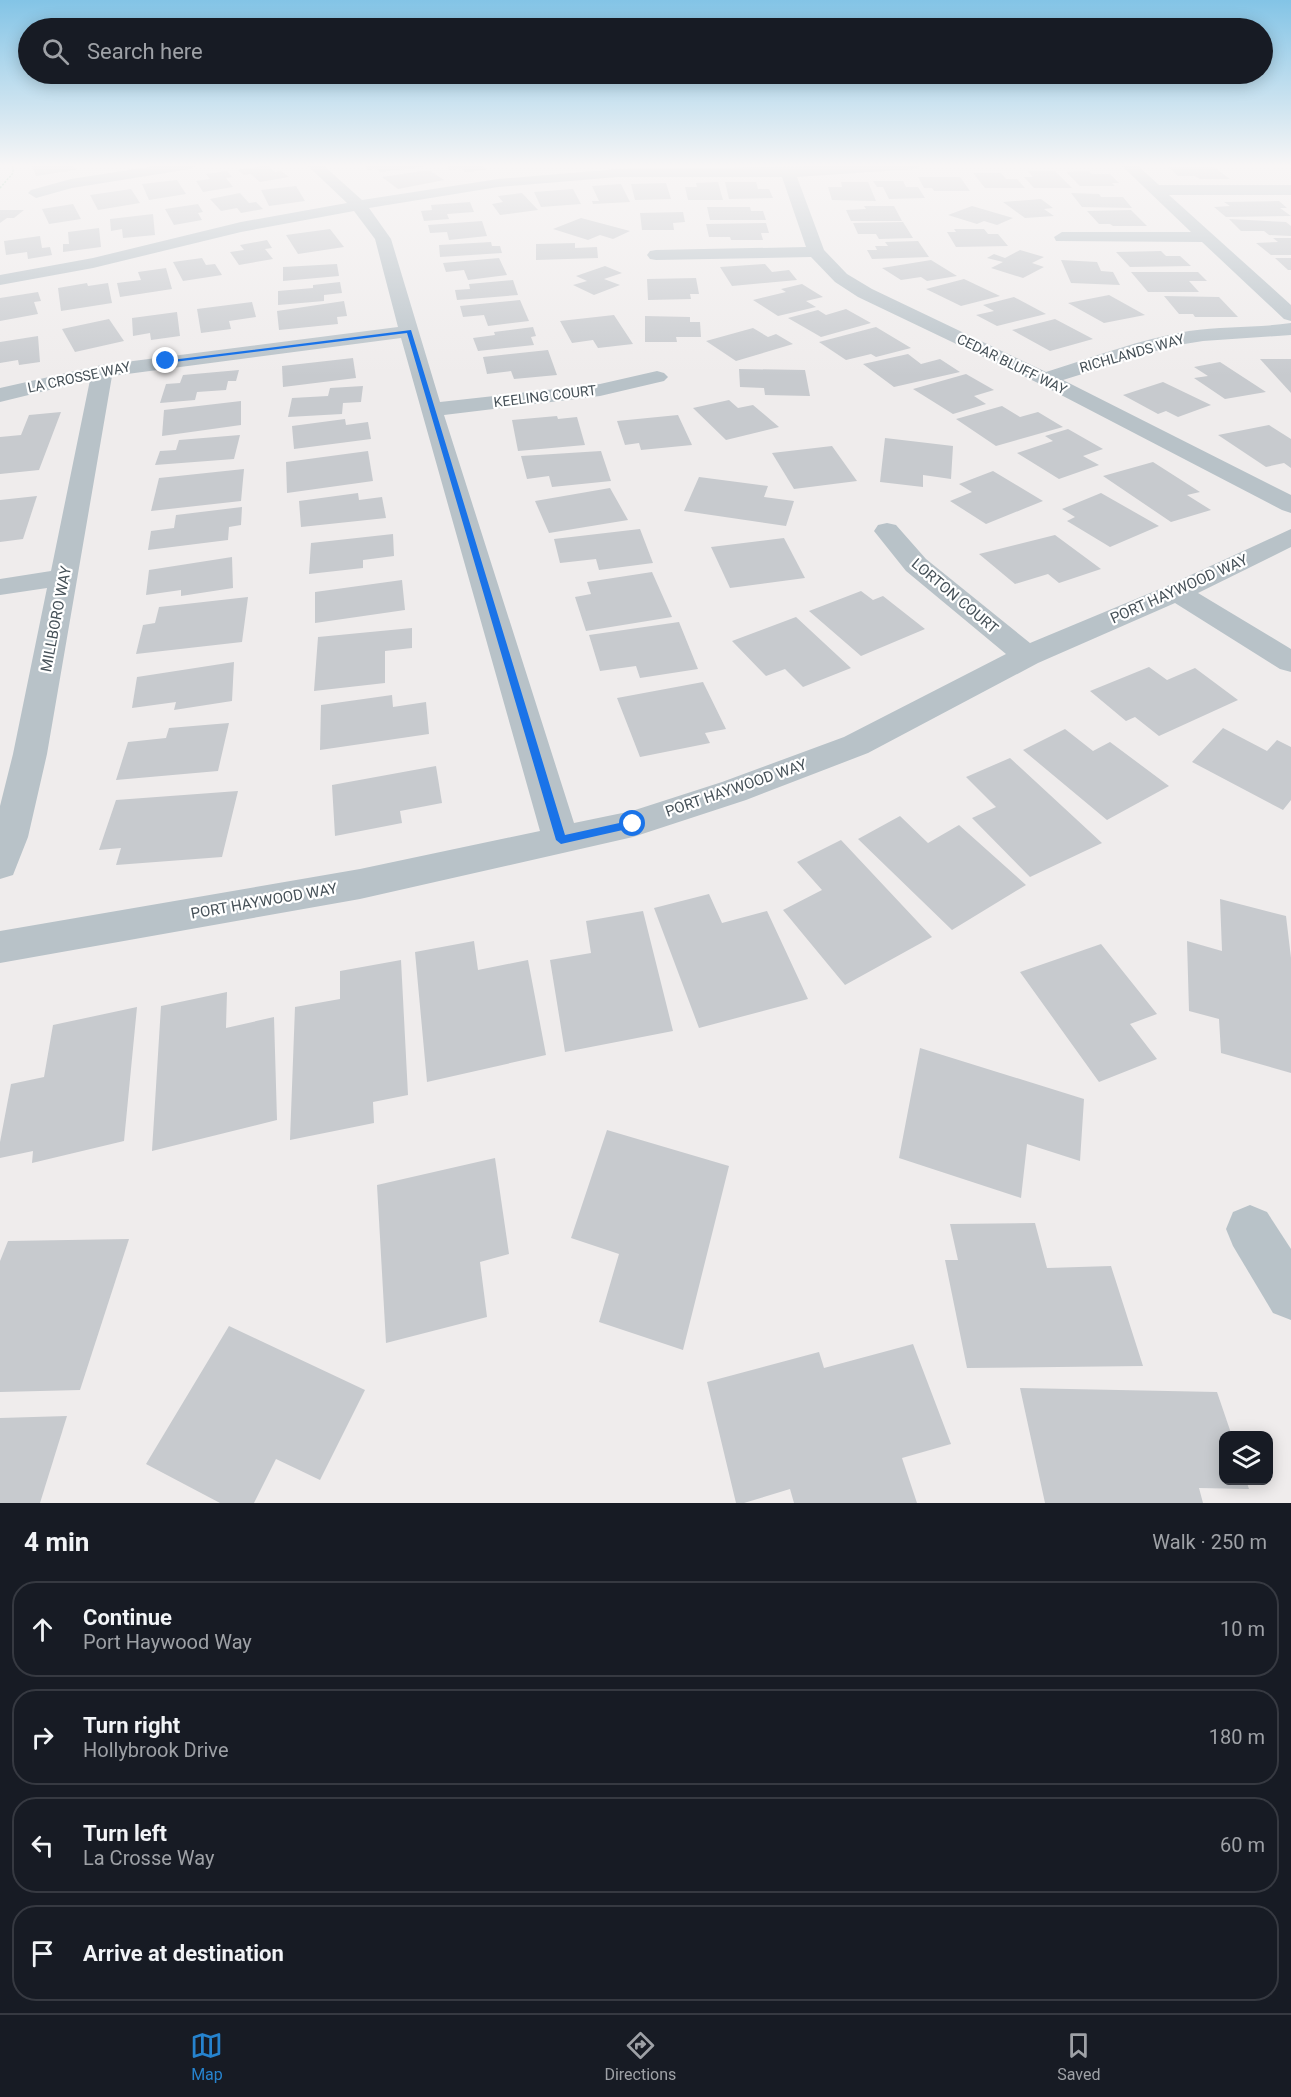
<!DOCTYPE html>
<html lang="en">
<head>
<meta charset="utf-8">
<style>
	body { margin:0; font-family:Roboto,sans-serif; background:#20242c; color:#f1f3f6 }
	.controls { position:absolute; right:18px; bottom:18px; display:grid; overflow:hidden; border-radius:12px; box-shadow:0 3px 15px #0003 }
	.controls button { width:54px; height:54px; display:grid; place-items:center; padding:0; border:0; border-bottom:2px solid #363941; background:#171b24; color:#f1f3f6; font:30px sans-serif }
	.stop { position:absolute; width:18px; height:18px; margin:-14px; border:4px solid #1a73e8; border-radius:50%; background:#fff }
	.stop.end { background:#1a73e8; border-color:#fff; box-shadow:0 2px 6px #0008 }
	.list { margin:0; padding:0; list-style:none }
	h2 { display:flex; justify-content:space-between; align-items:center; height:78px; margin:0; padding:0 24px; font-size:26px }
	h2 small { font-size:20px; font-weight:400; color:#9ea1a6 }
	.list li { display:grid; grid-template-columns:39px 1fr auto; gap:18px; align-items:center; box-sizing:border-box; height:96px; margin:0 12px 12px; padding:0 12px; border:2px solid #363941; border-radius:24px }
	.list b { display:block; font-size:22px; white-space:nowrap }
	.list p { margin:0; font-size:20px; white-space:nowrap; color:#9ea1a6 }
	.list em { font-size:20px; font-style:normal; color:#9ea1a6 }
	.icon { flex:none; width:33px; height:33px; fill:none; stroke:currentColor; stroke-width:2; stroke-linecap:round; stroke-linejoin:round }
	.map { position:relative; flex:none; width:1291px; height:1503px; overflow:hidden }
	.search { position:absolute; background:#171b24; box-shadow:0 3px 15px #0003; left:18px; right:18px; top:18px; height:66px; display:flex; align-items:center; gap:15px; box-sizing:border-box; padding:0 21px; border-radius:33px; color:#9ea1a6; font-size:22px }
	.sheet { height:510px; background:#171b24 }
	nav { display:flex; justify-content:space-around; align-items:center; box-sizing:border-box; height:84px; border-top:2px solid #363941; background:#171b24; font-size:16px; color:#9ea1a6 }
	nav a { display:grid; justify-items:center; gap:3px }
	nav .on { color:#2683ce }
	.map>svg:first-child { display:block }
	.building { fill:#c7cace }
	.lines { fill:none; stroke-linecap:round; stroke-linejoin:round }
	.path { stroke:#77c596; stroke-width:1.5; stroke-dasharray:2 1.5; stroke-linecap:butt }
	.minor { fill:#b8c2c8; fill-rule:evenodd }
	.route { fill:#1a73e8 }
	.labels { text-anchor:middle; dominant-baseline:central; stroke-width:4.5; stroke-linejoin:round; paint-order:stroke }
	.far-street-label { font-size:14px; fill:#465158; stroke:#fff }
	.street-label { font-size:15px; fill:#465158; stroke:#fff }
</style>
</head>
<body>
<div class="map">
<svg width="1291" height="1503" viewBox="0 0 1291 1503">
	<rect width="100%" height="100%" fill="#efecec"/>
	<g class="building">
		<path d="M31 165H73L76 170 36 176Z"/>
		<path d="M267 165 275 172 281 171 289 177 260 182 251 174 244 175 237 170Z"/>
		<path d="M365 165H423V167L380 172 377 169 368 170Z"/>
		<path d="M446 165H483L486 170 465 172 462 169 449 170Z"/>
		<path d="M1168 167H1214L1230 179H1200L1195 176H1178Z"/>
		<path d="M429 170 444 180 398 189 382 177Z"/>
		<path d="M227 171 232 177 226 178 233 187 203 192 196 181 210 179 206 174Z"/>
		<path d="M1028 171H1055L1072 188H1034L1024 177H1033Z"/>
		<path d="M1089 171 1092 174H1110L1119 183H1112L1115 186H1080L1066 172Z"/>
		<path d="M973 173H1001L1006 179H1017L1025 188H985Z"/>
		<path d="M918 177H960L970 191H934L932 188H924Z"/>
		<path d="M177 180 186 194 149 200 142 184Z"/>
		<path d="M873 181H903L906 187H918L925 198 889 199 883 187H877Z"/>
		<path d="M718 182 723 200H688L685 187H697L696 183Z"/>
		<path d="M725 182H756L758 189H769L773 198 729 199Z"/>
		<path d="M841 182H868L876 201 832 200 828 187H842Z"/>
		<path d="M666 183 671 199 635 200 631 184Z"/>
		<path d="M621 184 630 202 593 204 592 201H599L592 186Z"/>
		<path d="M296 186 305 201 269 206 261 190Z"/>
		<path d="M131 189 140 203 98 210 90 195Z"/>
		<path d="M573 189 581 204 541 207 534 192Z"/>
		<path d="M240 193 249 203 256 202 263 209 241 213 237 208 221 211 210 199Z"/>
		<path d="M522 193 538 210 500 215 492 204 503 202 498 196Z"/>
		<path d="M1071 193 1099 194 1101 197H1123L1132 208 1082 207Z"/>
		<path d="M1041 199 1053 208 1044 209 1054 216 1025 218 1003 202Z"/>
		<path d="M1279 201 1287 208H1280L1291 216 1226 217 1214 207 1230 206 1224 202Z"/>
		<path d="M470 202 474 212 447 214 449 219 424 221 421 211 432 210 431 205Z"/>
		<path d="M73 204 81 219 49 224 42 209Z"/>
		<path d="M198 204 203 212 198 213 202 220 174 225 165 209Z"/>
		<path d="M864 206H894L902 221H851L846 210 866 209Z"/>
		<path d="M972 206 1013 218 997 225 984 221 977 224 948 215Z"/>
		<path d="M707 207H750L751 211H763L766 220H710Z"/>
		<path d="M0 210H24L14 218H7L0 223Z"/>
		<path d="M1131 210 1147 226H1113L1110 224H1099L1087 211Z"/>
		<path d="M683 212 685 222 673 223 674 230H642L640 213Z"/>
		<path d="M153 214 155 235 123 238 122 229 111 231 110 219Z"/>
		<path d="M581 218 630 231 613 239 600 235 588 240 553 229Z"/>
		<path d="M1229 219 1286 222 1291 226V236L1269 235 1264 231H1241Z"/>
		<path d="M482 221 487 236 449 240 447 232 430 233 428 225Z"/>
		<path d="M903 222 913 238 879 239 876 234H858L853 223Z"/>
		<path d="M766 223 769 233H761L763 240H731L730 237H709L706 224Z"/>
		<path d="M99 228 101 247 63 252V244H69L68 232Z"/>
		<path d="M330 229 344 247 298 254 286 235Z"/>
		<path d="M954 229H984L988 234H998L1008 246 956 247 947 232H956Z"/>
		<path d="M40 236 42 248 50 247 52 255 28 259 27 252 6 255 4 241Z"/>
		<path d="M1273 238H1291V255H1271L1256 243 1278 242Z"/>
		<path d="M267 240 272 248 265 249 273 259 239 265 230 252 244 250 240 245Z"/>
		<path d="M918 241 929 257 872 259 867 250H877L875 246H888L885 242Z"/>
		<path d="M491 242 492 246H500L502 253 440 257 439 245Z"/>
		<path d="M575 243V248L597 247 598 258 536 260V244Z"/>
		<path d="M1020 250 1044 257 1032 263 1044 267 1023 278 991 268 1003 262 987 258 994 254 1005 258Z"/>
		<path d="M1161 251 1166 256H1180L1191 266 1130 267 1116 252Z"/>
		<path d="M202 258 206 265 215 264 222 275 183 281 173 262Z"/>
		<path d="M499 258 507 275 468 280 464 270 446 272 443 263Z"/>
		<path d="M1275 258H1291V270H1288Z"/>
		<path d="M931 260 957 276 927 281 921 277 901 280 882 268Z"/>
		<path d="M1061 260 1097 262 1101 271 1113 272 1120 285 1071 283Z"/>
		<path d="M337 264 339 276 283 281V267Z"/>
		<path d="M765 264 772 272 789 270 797 280 732 286 720 267Z"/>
		<path d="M605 266 622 273 604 279 620 285 594 295 573 285 587 281 576 276Z"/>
		<path d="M166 268 172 289 120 297 117 283 141 280 138 272Z"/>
		<path d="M1131 272H1198L1207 281H1189L1199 292H1148Z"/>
		<path d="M696 278 699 294H690L691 299 648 300 647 279Z"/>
		<path d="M964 279 1000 296 961 306 926 289Z"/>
		<path d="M513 280 518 295 457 300 455 290 470 289 469 284Z"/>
		<path d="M340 282 342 293 324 295V301L278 305V291L313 288V285Z"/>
		<path d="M87 283 88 286 108 283 112 303 61 311 58 288Z"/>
		<path d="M802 284 823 297 806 301 816 307 778 316 753 300 786 292 781 289Z"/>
		<path d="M38 292 41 301 34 302 38 314 0 321V298Z"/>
		<path d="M1109 295 1145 315 1104 323 1068 303Z"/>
		<path d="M1164 296 1219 297 1238 317H1195L1193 314H1179Z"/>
		<path d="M1014 297 1046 314 997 326 976 315 994 311 983 305Z"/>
		<path d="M520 300 529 321 488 326 484 315 463 317 460 306Z"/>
		<path d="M344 301 347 316 337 317 338 324 279 330 277 311Z"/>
		<path d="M252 302 256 317 229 321 231 329 201 333 197 309Z"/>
		<path d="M846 309 871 323 821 337 788 318 818 310 826 315Z"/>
		<path d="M177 312 180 336 151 340 150 333 133 336 132 318Z"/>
		<path d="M614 315 633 344 598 348 593 340 572 343 560 321Z"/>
		<path d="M645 316 690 317V322H700L701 337H676L677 342H645Z"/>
		<path d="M109 319 124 341 75 352 62 329Z"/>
		<path d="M1055 319 1093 339 1050 351 1012 330Z"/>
		<path d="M533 327 536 336 531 337 534 345 478 351 473 338 495 335 494 332Z"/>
		<path d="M876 327 911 348 876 357 871 354 846 360 819 342Z"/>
		<path d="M753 328 768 337 776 334 793 344 736 361 706 341Z"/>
		<path d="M38 336 40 362 19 365 18 360 0 363V342Z"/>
		<path d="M548 350 557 375 514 379 511 371 487 374 483 357Z"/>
		<path d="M908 354 921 364 940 359 960 372 894 387 863 364Z"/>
		<path d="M353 358 356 378 283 387 282 366Z"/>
		<path d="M1260 359H1291V393Z"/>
		<path d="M1220 362 1266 392 1225 399 1194 378 1208 376 1194 367Z"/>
		<path d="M739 369 805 370 810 396 765 395 764 388 740 387Z"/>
		<path d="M239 370 236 381H228L226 390 197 392 195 400 160 403 166 384 180 383 183 375Z"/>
		<path d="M966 374 994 390 974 396 986 404 953 414 913 389Z"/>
		<path d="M1163 382 1211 405 1178 417 1166 411 1158 414 1123 395Z"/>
		<path d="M363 386 361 402 343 403 342 414 288 417 292 398 328 396 330 388Z"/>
		<path d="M729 400 738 408 753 405 779 427 726 440 693 408Z"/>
		<path d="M241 401V425L162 436 164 410Z"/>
		<path d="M1002 406 1020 417 1038 412 1063 427 996 446 956 419Z"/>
		<path d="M61 412 39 470 0 474V437L21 435 29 415Z"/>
		<path d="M678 415 692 445 641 450 639 443 625 445 617 421Z"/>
		<path d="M557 416 558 419 577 417 585 445 518 451 512 420Z"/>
		<path d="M345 419 346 425 368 422 371 439 294 449 292 426Z"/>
		<path d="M1269 425 1291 439V468L1284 463 1266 467 1218 435Z"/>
		<path d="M1068 429 1103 449 1083 456 1099 465 1059 479 1017 453 1053 441 1045 436Z"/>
		<path d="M240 435 234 459 155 465 160 451 176 450 179 440Z"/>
		<path d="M885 438 953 446 951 479 923 475V487L880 482Z"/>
		<path d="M832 446 857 481 794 489 772 453Z"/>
		<path d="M368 451 373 481 287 493 286 462Z"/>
		<path d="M601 451 611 481 552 487 549 476 527 479 521 456Z"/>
		<path d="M1153 462 1200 492 1187 495 1211 510 1171 522 1103 476Z"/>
		<path d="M244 469 241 501 151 511 159 478Z"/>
		<path d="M993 471 1043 501 986 524 950 501 972 492 959 484Z"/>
		<path d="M699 477 768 486 764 497 794 501 786 526 684 511Z"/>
		<path d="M610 488 628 520 549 533 535 501Z"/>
		<path d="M358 493 359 500 382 497 386 518 301 527 299 501Z"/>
		<path d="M1101 493 1159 526 1110 547 1067 521 1075 517 1062 509Z"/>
		<path d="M37 496 23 539 0 542V500Z"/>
		<path d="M242 507 241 525 229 527 228 540 148 550 151 531 174 528 176 515Z"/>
		<path d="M640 529 653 563 599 570 596 559 560 563 554 539Z"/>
		<path d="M393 534 394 556 363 560V568L309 574 311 543Z"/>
		<path d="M1055 535 1101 569 1059 583 1048 574 1015 584 979 554Z"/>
		<path d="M784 538 805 578 730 588 711 547Z"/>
		<path d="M232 557 233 588 181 596V590L146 595 149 570Z"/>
		<path d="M652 572 672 617 586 631 575 597 591 594 587 582Z"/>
		<path d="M402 580 405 610 315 623V592Z"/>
		<path d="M861 591 873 600 883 596 925 629 861 656 809 611Z"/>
		<path d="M248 597 242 642 136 654 143 625 155 623 159 607Z"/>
		<path d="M796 617 851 668 803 687 785 669 766 676 732 641Z"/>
		<path d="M679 622 698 669 640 678 636 666 600 671 589 635Z"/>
		<path d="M412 628V648L385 651V683L314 691 318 637Z"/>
		<path d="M234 662 232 701 174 710 176 702 132 708 137 677Z"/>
		<path d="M1149 667 1167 680 1195 668 1238 700 1159 736 1135 717 1126 721 1090 691Z"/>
		<path d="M703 682 726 729 705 733 710 743 640 757 617 698Z"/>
		<path d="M392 695 393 707 426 702 429 734 320 750 321 705Z"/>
		<path d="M229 723 218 771 116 780 128 742 166 738 169 728Z"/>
		<path d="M1223 728 1267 751 1277 740 1291 747V800L1283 810 1192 762Z"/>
		<path d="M1065 729 1093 751 1110 742 1169 786 1107 820 1023 750Z"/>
		<path d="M1010 758 1102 843 1030 877 972 818 996 807 966 777Z"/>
		<path d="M436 766 442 803 400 811 402 823 335 836 332 785Z"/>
		<path d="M238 791 222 857 116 865 121 848 99 850 116 800Z"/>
		<path d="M900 816 928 843 959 825 1026 885 952 930 858 839Z"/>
		<path d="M841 840 932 937 845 985 783 910 822 890 797 862Z"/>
		<path d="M709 894 722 923 767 911 808 999 699 1028 654 908Z"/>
		<path d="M1220 899 1286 916 1291 958V1073L1221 1053 1219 1019 1189 1011 1187 941 1222 951Z"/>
		<path d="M643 911 673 1031 565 1052 550 960 591 953 586 921Z"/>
		<path d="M474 941 478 970 528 960 546 1055 427 1082 415 952Z"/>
		<path d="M1101 944 1157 1014 1130 1024 1157 1059 1099 1082 1020 972Z"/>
		<path d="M401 960 408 1095 373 1102 374 1123 290 1140 295 1007 340 999V971Z"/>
		<path d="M227 992 226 1028 274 1017 277 1120 152 1151 161 1006Z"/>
		<path d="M137 1007 124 1141 32 1163 33 1151 0 1158V1142L11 1084 44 1077 53 1025Z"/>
		<path d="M920 1048 1084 1099 1080 1161 1027 1144 1021 1198 899 1158Z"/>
		<path d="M607 1130 729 1166 683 1350 599 1322 619 1254 571 1238Z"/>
		<path d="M495 1158 509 1254 480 1262 487 1317 386 1343 377 1185Z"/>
		<path d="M1035 1223 1047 1268 1111 1266 1143 1366 967 1368 945 1260H958L950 1224Z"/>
		<path d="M129 1239 80 1390 0 1392V1261L8 1241Z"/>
		<path d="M229 1326 365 1390 320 1480 276 1459 254 1503H220L146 1464Z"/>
		<path d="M913 1344 951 1444 902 1458 917 1503H794L790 1489 744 1503H736L707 1382 819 1352 824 1368Z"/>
		<path d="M1020 1388 1217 1392 1232 1436H1224V1480H1246L1249 1489 1199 1488 1203 1503H1045Z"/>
		<path d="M67 1416 40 1503H0V1418Z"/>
	</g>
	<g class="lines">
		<path class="path" d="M0 188 13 173V165"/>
		<g class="minor">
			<path d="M161 165H197L190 169 72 188 36 198 28 193 31 190 71 179Z"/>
			<path d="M307 165H323L362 200 498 179 618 169 922 165 915 169 797 177 824 250 847 274 872 289 1046 372C1094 357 1140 339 1189 331 1223 326 1257 328 1291 323V335L1203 341 1172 346 1063 380 1291 495V513L1282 510 1038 383 858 297 835 282 811 257 656 260 650 259 647 255 650 251 656 250 806 247 782 177H618L498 187 369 208 391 239 440 402 600 384 657 371 664 373 668 377 664 381 600 396 444 415 574 823 632 811 722 782 844 737 1006 654 906 571 874 531 878 525 887 523 896 525 926 559 1030 643 1167 586 1291 529V547L1198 593 1291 649V672L1280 669 1175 603 1038 663 868 753 746 800 633 837 360 899 0 963V931L360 869 540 831 401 338 112 376 47 754 28 837 13 875 0 879V806L13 754 47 588 0 595V579L51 571 90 380 0 402V388L102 365 398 327 375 239 354 211 241 232 93 268 0 285V275L93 258 241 222 347 203Z"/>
			<path d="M1121 165H1137L1159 185H1291V195H1169L1291 305V321L1284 319 1202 242 1056 241 1054 237 1062 232H1191Z"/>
			<path d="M1250 1205 1267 1212 1291 1249V1320L1273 1313 1233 1246 1226 1229 1233 1212Z"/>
		</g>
	</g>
	<linearGradient id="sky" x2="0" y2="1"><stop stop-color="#83c4e6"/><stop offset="0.44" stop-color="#f8f6f6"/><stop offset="1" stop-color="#f8f6f6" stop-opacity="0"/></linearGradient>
	<rect width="1291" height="376" fill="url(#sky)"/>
	<path class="route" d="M411 330 565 835 633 820 636 821V827L561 844 556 840 407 333 166 363 163 361Z"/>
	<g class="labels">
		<g class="far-street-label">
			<text transform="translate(1132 353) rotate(-16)">RICHLANDS WAY</text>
			<text transform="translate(1012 364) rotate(26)">CEDAR BLUFF WAY</text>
			<text transform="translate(79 377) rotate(-12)">LA CROSSE WAY</text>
			<text transform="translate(545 396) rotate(-7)">KEELING COURT</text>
		</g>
		<g class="street-label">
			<text transform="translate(1179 589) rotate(-24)">PORT HAYWOOD WAY</text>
			<text transform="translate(955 596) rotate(40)">LORTON COURT</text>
			<text transform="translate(56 619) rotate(-79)">MILLBORO WAY</text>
			<text transform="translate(736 788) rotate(-19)">PORT HAYWOOD WAY</text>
			<text transform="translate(264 901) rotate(-10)">PORT HAYWOOD WAY</text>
		</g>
	</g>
</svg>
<div class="controls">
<button><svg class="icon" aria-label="layers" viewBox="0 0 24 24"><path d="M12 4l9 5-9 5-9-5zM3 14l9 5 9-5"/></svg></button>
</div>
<div class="stop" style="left:633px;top:824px"></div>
<div class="stop end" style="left:166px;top:361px"></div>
<div class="search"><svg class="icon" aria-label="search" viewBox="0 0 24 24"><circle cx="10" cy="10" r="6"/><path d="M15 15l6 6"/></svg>Search here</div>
</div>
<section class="sheet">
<h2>4 min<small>Walk · 250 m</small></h2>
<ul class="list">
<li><svg class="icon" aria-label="ahead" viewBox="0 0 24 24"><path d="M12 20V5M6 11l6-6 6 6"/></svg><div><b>Continue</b><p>Port Haywood Way</p></div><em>10 m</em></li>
<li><svg class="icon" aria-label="right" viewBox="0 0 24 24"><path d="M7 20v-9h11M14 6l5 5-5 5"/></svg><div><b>Turn right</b><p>Hollybrook Drive</p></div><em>180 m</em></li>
<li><svg class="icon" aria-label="left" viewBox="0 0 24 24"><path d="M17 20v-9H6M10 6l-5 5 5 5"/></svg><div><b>Turn left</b><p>La Crosse Way</p></div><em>60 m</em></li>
<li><svg class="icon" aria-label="arrive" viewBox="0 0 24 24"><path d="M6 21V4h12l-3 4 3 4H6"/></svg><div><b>Arrive at destination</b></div></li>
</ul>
</section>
<nav>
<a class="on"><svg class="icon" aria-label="map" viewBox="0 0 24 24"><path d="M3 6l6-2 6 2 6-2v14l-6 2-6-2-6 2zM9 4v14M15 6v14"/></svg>Map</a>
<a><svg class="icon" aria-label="directions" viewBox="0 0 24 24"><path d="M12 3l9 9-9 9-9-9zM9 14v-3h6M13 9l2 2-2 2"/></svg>Directions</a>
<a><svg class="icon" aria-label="saved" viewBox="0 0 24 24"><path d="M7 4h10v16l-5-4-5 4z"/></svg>Saved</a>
</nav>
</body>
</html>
